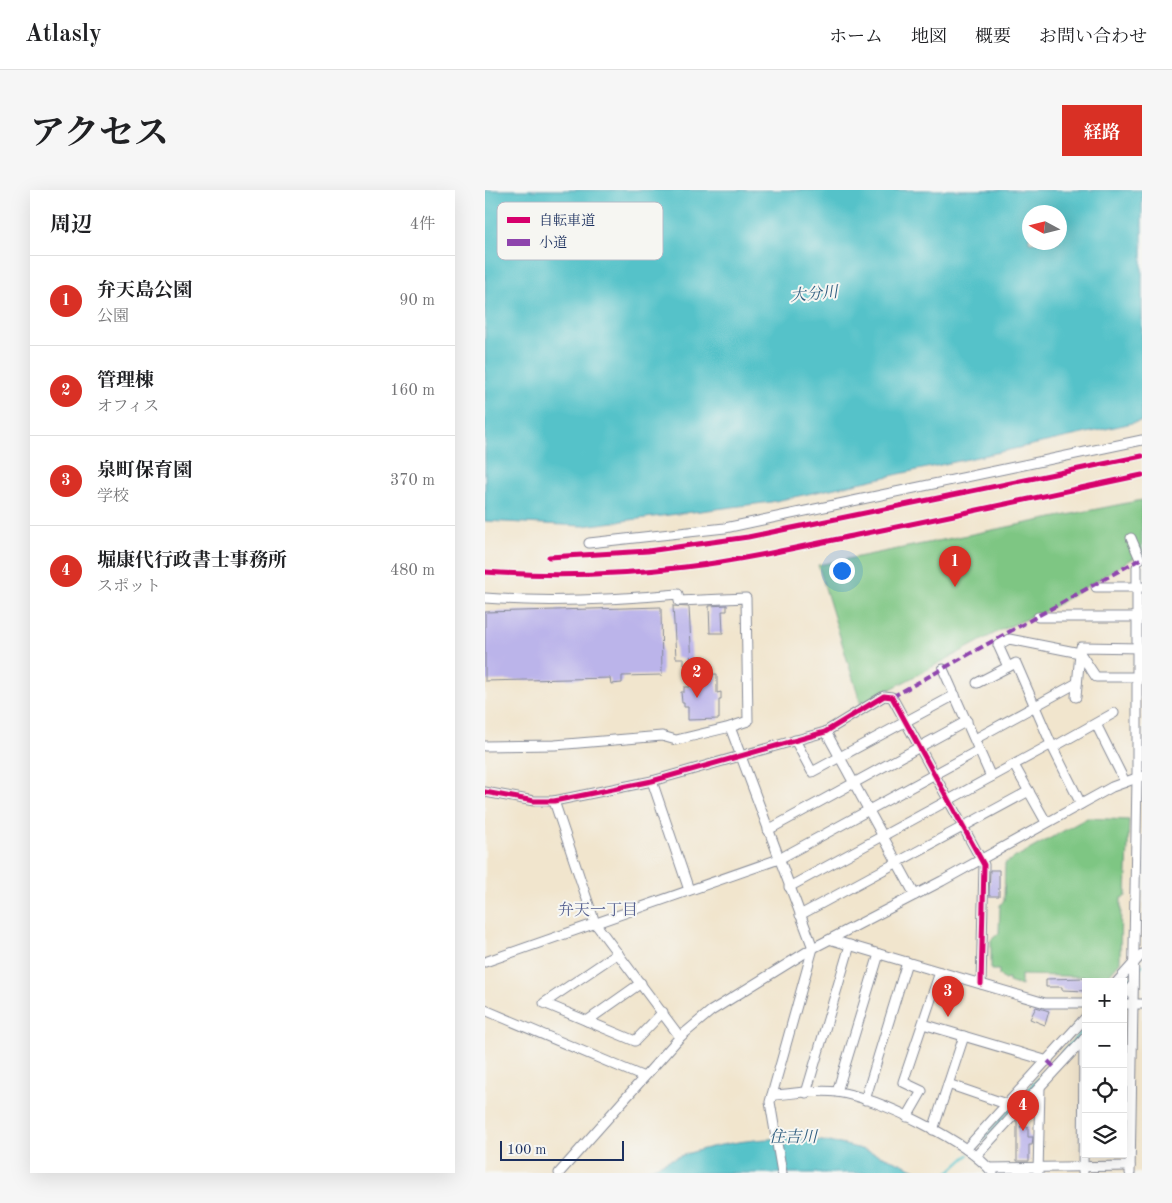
<!DOCTYPE html>
<html lang="ja">
<head>
<meta charset="utf-8">
<style>
	body { margin:0; font-family:"Old Standard TT","Noto Serif JP",serif; background:#f6f6f6; color:#202124 }
	.controls { position:absolute; right:15px; bottom:15px; display:grid; overflow:hidden; border-radius:0px; box-shadow:0 5px 20px #0002 }
	.controls button { width:45px; height:45px; display:grid; place-items:center; padding:0; border:0; border-bottom:1px solid #e0e0e0; background:#fff; color:#202124; font:25px sans-serif }
	.compass { position:absolute; left:537px; top:15px; width:45px; height:45px; border-radius:50%; background:#fff; box-shadow:0 5px 20px #0002; rotate:277deg }
	.scale { position:absolute; left:15px; bottom:12px; width:124px; box-sizing:border-box; padding-left:5px; border:2px solid #1b2f5e; border-top:0; font-size:14px; line-height:18px; white-space:nowrap; color:#1b2f5e; -webkit-text-stroke:4px #f6f6f2; paint-order:stroke }
	.you { position:absolute; left:356px; top:380px; width:18px; height:18px; margin:-12px; border:4px solid #fff; border-radius:50%; background:#1a73e8; box-shadow:0 0 0 8px #1a73e833 }
	.badge { display:grid; place-items:center; width:32px; height:32px; border-radius:50%; background:#d93025; color:#fff; font-size:16px; font-weight:700 }
	.pin { position:absolute; translate:-50% -41px; filter:drop-shadow(0 1px 2px #0008) }
	.pin::after { content:''; position:absolute; top:26px; width:18px; height:15px; background:inherit; clip-path:polygon(0 0,100% 0,50% 100%) }
	.list { margin:0; padding:0; list-style:none }
	h2 { display:flex; justify-content:space-between; align-items:center; height:65px; margin:0; padding:0 20px; font-size:21px }
	h2 small { font-size:16px; font-weight:400; color:#757577 }
	.list li { display:grid; grid-template-columns:32px 1fr auto; gap:15px; align-items:center; box-sizing:border-box; height:90px; padding:0 20px; border-top:1px solid #e0e0e0 }
	.list b { display:block; font-size:19px; white-space:nowrap }
	.list p { margin:0; font-size:16px; white-space:nowrap; color:#757577 }
	.list em { font-size:16px; font-style:normal; color:#757577 }
	.icon { flex:none; width:28px; height:28px; fill:none; stroke:currentColor; stroke-width:2; stroke-linecap:round; stroke-linejoin:round }
	.map { position:relative; flex:none; width:657px; height:983px; overflow:hidden; border-radius:0px }
	header { display:flex; align-items:center; gap:30px; box-sizing:border-box; height:70px; padding:0 25px; background:#fff; border-bottom:1px solid #e0e0e0 }
	header strong { font-size:24px }
	nav { display:flex; gap:28px; margin-inline-start:auto; font-size:18px }
	.intro { display:flex; align-items:center; justify-content:space-between; box-sizing:border-box; height:120px; padding:0 30px }
	h1 { margin:0; font-size:35px }
	.button { padding:12px 22px; border-radius:0px; background:#d93025; color:#fff; font-size:18px; font-weight:700 }
	main { display:flex; gap:30px; padding:0 30px }
	aside { flex:1; background:#fff; border-radius:0px; box-shadow:0 5px 20px #0002 }
	.map>svg:first-child { display:block }
	.green { fill:#7ec683; stroke:#4c7a70 }
	.water { fill:#54c2c9; stroke:#387894; fill-rule:evenodd }
	.lines { fill:none; stroke-linecap:round; stroke-linejoin:round }
	.stream { stroke:#54c2c9; stroke-width:2.5 }
	.building { fill:#bbb4ea }
	.minor-casing { stroke:#868a96; stroke-width:11 }
	.minor { stroke:#fff; stroke-width:9 }
	.quiet { stroke:#8e44ad; stroke-width:4; stroke-dasharray:8 4; stroke-linecap:butt }
	.cycleway-casing { stroke:#f6f6f2; stroke-width:8 }
	.cycleway { stroke:#d6006c; stroke-width:5 }
	.labels { text-anchor:middle; dominant-baseline:central; stroke-width:4; stroke-linejoin:round; paint-order:stroke }
	.water-label { font-size:16px; font-style:italic; fill:#2c5b7e; stroke:#f6f6f2 }
	.neighbourhood-label { font-size:16px; fill:#535e8f; stroke:#f6f6f2 }
	.key { fill:#f6f6f2; stroke:#b4bac6; stroke-width:1 }
	.key-label { font-size:14px; fill:#1b2f5e }
</style>
</head>
<body>
<header>
<strong>Atlasly</strong>
<nav><a>ホーム</a><a>地図</a><a>概要</a><a>お問い合わせ</a></nav>
</header>
<div class="intro"><h1>アクセス</h1><a class="button">経路</a></div>
<main>
<aside>
<h2>周辺<small>4件</small></h2>
<ul class="list">
<li><span class="badge">1</span><div><b>弁天島公園</b><p>公園</p></div><em>90 m</em></li>
<li><span class="badge">2</span><div><b>管理棟</b><p>オフィス</p></div><em>160 m</em></li>
<li><span class="badge">3</span><div><b>泉町保育園</b><p>学校</p></div><em>370 m</em></li>
<li><span class="badge">4</span><div><b>堀康代行政書士事務所</b><p>スポット</p></div><em>480 m</em></li>
</ul>
</aside>
<div class="map">
<svg width="657" height="983" viewBox="0 0 657 983">
	<rect width="100%" height="100%" fill="#f6f6f2"/>
	<filter id="ink" filterUnits="userSpaceOnUse"><feTurbulence type="fractalNoise" baseFrequency=".02" numOctaves="2"/><feDisplacementMap in="SourceGraphic" scale="10" xChannelSelector="R" yChannelSelector="G"/><feConvolveMatrix kernelMatrix="1 2 1 2 8 2 1 2 1" color-interpolation-filters="sRGB"/></filter>
	<filter id="wash" filterUnits="userSpaceOnUse"><feTurbulence type="fractalNoise" baseFrequency=".0096" numOctaves="4" result="noise"/><feDisplacementMap in="SourceGraphic" scale="20" xChannelSelector="R" yChannelSelector="G"/><feGaussianBlur stdDeviation="1.12" result="paint"/><feColorMatrix in="noise" values="0 0 0 0 0 0 0 0 0 0 0 0 0 0 0 0 0 1.4 0 .05"/><feComposite in="paint" operator="in"/></filter>
	<g filter="url(#wash)">
		<rect width="100%" height="100%" fill="#f1e5cd"/>
		<g class="green">
			<path d="M657 310V363L563 420 516 440 376 515 333 375Z"/>
			<path d="M602 628 644 630 641 706 636 708 635 772 622 787 536 785V796L524 792V789L519 790 514 785V780H506V750L514 743 515 715 519 711 520 673Z"/>
		</g>
		<g class="water">
			<path d="M0 0H657V231L286 312 98 336 0 331ZM544 22H574V52H544Z"/>
			<path d="M306 948C358 951 391 961 437 983H156C204 958 252 949 306 948Z"/>
		</g>
		<g class="lines">
			<g class="stream">
				<path d="M651 782 657 775"/>
				<path d="M638 796 646 787"/>
				<path d="M487 961 601 837"/>
				<path d="M463 983 483 965"/>
			</g>
		</g>
		<g id="blocks">
			<g class="building">
				<path d="M242 415V421H237L238 443H225L224 416Z"/>
				<path d="M188 416 204 417 207 475H199V468H191Z"/>
				<path d="M176 417 177 485 137 486V493L126 494 125 488 0 491V422Z"/>
				<path d="M232 484V503L236 502V510H234V529L203 530V517H199V513H197L196 502H199V497H205V485Z"/>
				<path d="M505 680H514V706H504Z"/>
				<path d="M601 788V801L577 800V797H561V789Z"/>
				<path d="M551 817 564 821 560 835 545 829Z"/>
				<path d="M544 917 548 923 535 937H543V947H548L547 955H544V971H532V931Z"/>
			</g>
		</g>
	</g>
	<g filter="url(#ink)">
		<use href="#blocks" fill-opacity="0" stroke="#868a96" stroke-width="1"/>
		<g class="lines">
			<g class="minor-casing">
				<g id="minor">
					<path d="M646 348 655 369"/>
					<path d="M104 353 240 338 657 250"/>
					<path d="M611 397H657"/>
					<path d="M0 408C65 413 128 410 193 404L194 411 261 408 263 531 245 537"/>
					<path d="M553 427H657"/>
					<path d="M458 479 506 587"/>
					<path d="M492 493 523 477"/>
					<path d="M591 507 595 463 611 487H657"/>
					<path d="M611 534 640 592"/>
					<path d="M341 542 430 705"/>
					<path d="M490 549 592 493"/>
					<path d="M310 550 327 582 470 505"/>
					<path d="M0 556 70 555 177 546 191 550 245 537 328 758 285 912 297 983"/>
					<path d="M529 575 561 632"/>
					<path d="M167 591 204 700"/>
					<path d="M0 602 49 611H69L167 591 340 542 399 506 407 507 499 675 496 794"/>
					<path d="M69 611 110 733 195 847"/>
					<path d="M596 614 567 556 531 473 523 477 513 455 524 449 595 463 596 457 657 458"/>
					<path d="M283 640 482 531"/>
					<path d="M304 697 563 556 572 555 629 523"/>
					<path d="M315 725 544 601"/>
					<path d="M347 750 560 813H601"/>
					<path d="M133 763 59 813 150 851 178 822"/>
					<path d="M0 772 294 669 494 560"/>
					<path d="M632 792 657 764"/>
					<path d="M638 806 648 795"/>
					<path d="M638 814H657"/>
					<path d="M0 820 159 887"/>
					<path d="M102 831 156 793"/>
					<path d="M438 834 563 871"/>
					<path d="M463 894 521 914"/>
					<path d="M352 902 394 764"/>
					<path d="M321 903 365 755"/>
					<path d="M287 905C308 904 331 899 352 902 394 908 482 951 508 983"/>
					<path d="M380 910 422 772"/>
					<path d="M422 927 437 901 418 892 455 782"/>
					<path d="M448 940 479 846"/>
					<path d="M481 959 601 827"/>
					<path d="M491 966 601 847"/>
					<path d="M504 978 645 976"/>
					<path d="M74 983 195 847 226 821 328 758 457 691 627 597 657 586"/>
					<path d="M553 983 555 897"/>
					<path d="M598 983 599 849"/>
					<path d="M645 983 652 588V377"/>
				</g>
			</g>
			<use href="#minor" class="minor"/>
			<g class="quiet">
				<path d="M407 507 657 368"/>
				<path d="M563 871 571 879"/>
			</g>
			<g class="cycleway-casing">
				<g id="cycleway">
					<path d="M64 367 163 361 263 347 657 266"/>
					<path d="M0 382C67 387 134 385 200 377 258 370 315 357 372 345 467 326 562 305 657 285"/>
					<path d="M0 602 49 611H69L167 591 340 542 399 506 407 507 499 675 496 794"/>
				</g>
			</g>
			<use href="#cycleway" class="cycleway"/>
		</g>
	</g>
	<g class="labels">
		<g class="water-label">
			<text transform="translate(329 105) rotate(-5)">大分川</text>
			<text x="308" y="948">住吉川</text>
		</g>
		<g class="neighbourhood-label">
			<text x="113" y="721">弁天一丁目</text>
		</g>
	</g>
	<rect x="12" y="12" width="166" height="58" rx="8" class="key"/>
	<rect x="22" y="27" width="23" height="6" fill="#d6006c"/>
	<rect x="22" y="49" width="23" height="7" fill="#8e44ad"/>
	<g class="key-label">
		<text x="54" y="35">自転車道</text>
		<text x="54" y="57">小道</text>
	</g>
</svg>
<div class="controls">
<button>+</button>
<button>−</button>
<button><svg class="icon" aria-label="locate" viewBox="0 0 24 24"><circle cx="12" cy="12" r="6"/><path d="M12 2v4M12 18v4M2 12h4M18 12h4"/></svg></button>
<button><svg class="icon" aria-label="layers" viewBox="0 0 24 24"><path d="M12 4l9 5-9 5-9-5zM3 14l9 5 9-5"/></svg></button>
</div>
<svg class="compass" viewBox="-18 -18 36 36"><path d="M0-13l5 13h-10z" fill="#e53935"/><path d="M0 13l5-13h-10z" fill="#757577"/></svg>
<div class="scale">100 m</div>
<div class="you"></div>
<div class="pin badge" style="left:470px;top:397px">1</div>
<div class="pin badge" style="left:212px;top:508px">2</div>
<div class="pin badge" style="left:463px;top:827px">3</div>
<div class="pin badge" style="left:538px;top:941px">4</div>
</div>
</main>
</body>
</html>
